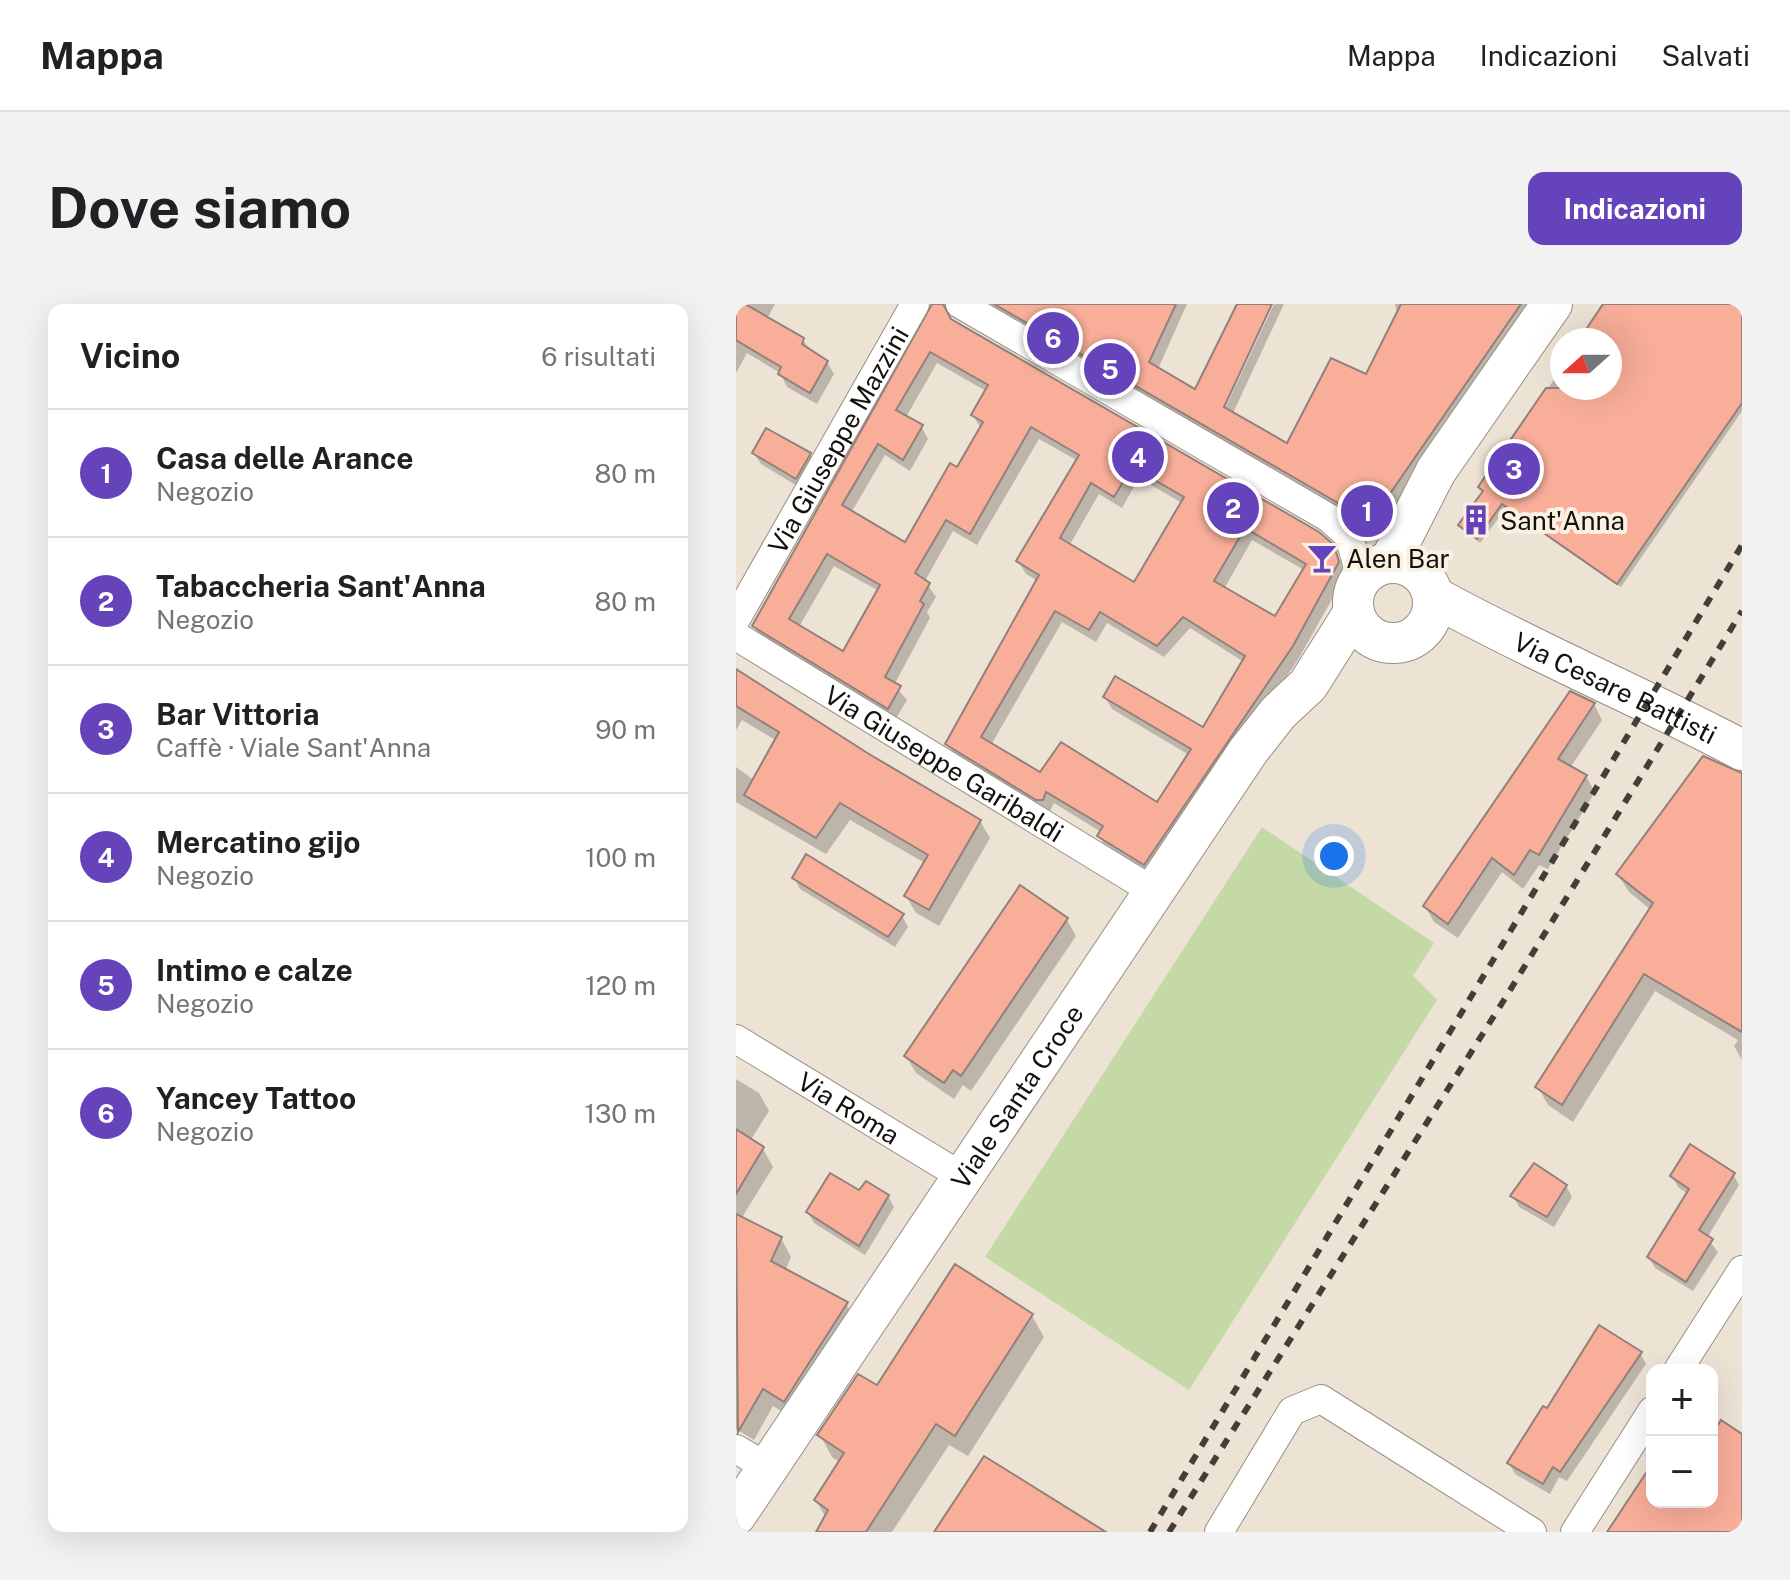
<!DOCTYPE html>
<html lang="it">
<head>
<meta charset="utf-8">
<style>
	body { margin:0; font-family:"Public Sans",sans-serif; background:#f2f2f2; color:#202124 }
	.controls { position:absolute; right:24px; bottom:24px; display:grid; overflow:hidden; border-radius:16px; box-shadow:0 8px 32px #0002 }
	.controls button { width:72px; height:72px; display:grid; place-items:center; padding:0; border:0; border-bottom:2px solid #e0e0e0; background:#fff; color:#202124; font:40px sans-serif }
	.compass { position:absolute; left:814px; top:24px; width:72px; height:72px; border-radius:50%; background:#fff; box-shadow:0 8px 32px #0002; rotate:249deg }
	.you { position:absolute; left:598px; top:552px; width:28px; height:28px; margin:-20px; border:6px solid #fff; border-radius:50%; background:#1a73e8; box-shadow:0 0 0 12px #1a73e833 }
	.badge { display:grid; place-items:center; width:52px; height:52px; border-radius:50%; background:#6543bb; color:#fff; font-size:26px; font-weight:700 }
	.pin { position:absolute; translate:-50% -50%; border:4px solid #fff; box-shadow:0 2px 8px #0006 }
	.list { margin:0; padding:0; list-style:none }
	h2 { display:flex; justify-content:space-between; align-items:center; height:104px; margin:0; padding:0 32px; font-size:34px }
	h2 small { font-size:26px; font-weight:400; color:#757577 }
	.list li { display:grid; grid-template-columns:52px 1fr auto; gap:24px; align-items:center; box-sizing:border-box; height:128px; padding:0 32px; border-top:2px solid #e0e0e0 }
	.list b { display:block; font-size:30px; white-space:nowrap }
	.list p { margin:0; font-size:26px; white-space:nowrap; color:#757577 }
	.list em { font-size:26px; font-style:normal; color:#757577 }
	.map { position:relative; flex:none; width:1006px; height:1228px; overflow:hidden; border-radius:16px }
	header { display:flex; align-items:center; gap:48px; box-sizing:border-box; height:112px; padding:0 40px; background:#fff; border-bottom:2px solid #e0e0e0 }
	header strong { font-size:38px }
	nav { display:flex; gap:44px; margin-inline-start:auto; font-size:28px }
	.intro { display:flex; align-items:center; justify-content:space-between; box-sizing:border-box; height:192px; padding:0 48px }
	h1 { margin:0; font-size:56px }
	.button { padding:20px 36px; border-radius:16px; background:#6543bb; color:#fff; font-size:28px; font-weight:700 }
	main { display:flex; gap:48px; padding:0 48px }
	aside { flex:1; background:#fff; border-radius:16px; box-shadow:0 8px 32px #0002 }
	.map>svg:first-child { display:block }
	.green { fill:#c4d9a6 }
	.shadow { fill:#0003; fill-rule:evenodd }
	.building { fill:#f8ae99; stroke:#91807b; stroke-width:2; fill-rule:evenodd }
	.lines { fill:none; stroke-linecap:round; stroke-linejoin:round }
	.street-casing { stroke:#988f82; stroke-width:30 }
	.secondary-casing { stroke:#988f82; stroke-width:42 }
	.street { stroke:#fff; stroke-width:28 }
	.secondary { stroke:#fff; stroke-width:40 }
	.rail { stroke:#433e37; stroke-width:6; stroke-dasharray:10 10; stroke-linecap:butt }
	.labels { text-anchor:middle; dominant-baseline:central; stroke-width:8; stroke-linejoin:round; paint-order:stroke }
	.street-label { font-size:26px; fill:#14110c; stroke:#fbf1e2 }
	.poi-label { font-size:26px; fill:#14110c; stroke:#fbf1e2; text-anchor:start }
</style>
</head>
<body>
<header>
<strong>Mappa</strong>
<nav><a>Mappa</a><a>Indicazioni</a><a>Salvati</a></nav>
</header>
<div class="intro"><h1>Dove siamo</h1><a class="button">Indicazioni</a></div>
<main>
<aside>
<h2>Vicino<small>6 risultati</small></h2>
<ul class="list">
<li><span class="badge">1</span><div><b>Casa delle Arance</b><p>Negozio</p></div><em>80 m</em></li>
<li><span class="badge">2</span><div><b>Tabaccheria Sant'Anna</b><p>Negozio</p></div><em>80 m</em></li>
<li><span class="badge">3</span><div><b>Bar Vittoria</b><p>Caffè · Viale Sant'Anna</p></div><em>90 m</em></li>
<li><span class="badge">4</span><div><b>Mercatino gijo</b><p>Negozio</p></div><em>100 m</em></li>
<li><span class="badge">5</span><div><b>Intimo e calze</b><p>Negozio</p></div><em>120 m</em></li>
<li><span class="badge">6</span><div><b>Yancey Tattoo</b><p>Negozio</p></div><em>130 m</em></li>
</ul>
</aside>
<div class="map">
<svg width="1006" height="1228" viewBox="0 0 1006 1228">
	<rect width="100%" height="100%" fill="#ede3d5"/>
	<path class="green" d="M526 523 698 639 677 672 701 696 453 1086 249 953Z"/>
	<g class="shadow">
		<path d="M0 0H39L31 15 67 35 74 47 91 58 98 70 81 100 51 83 44 69 11 49 0 69Z"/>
		<path d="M196 0H222L216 3 213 15 596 243 604 256 609 272 563 354 415 573 370 544 363 532 365 528 318 499 314 507 219 452 212 440 302 277 290 270 282 257 342 157 303 135 241 241 217 227 189 277 200 293 191 308 194 314 158 381 171 396 159 416 25 334 18 322ZM201 59 250 87 237 111 244 123 222 165 170 241 115 209 149 151 174 167 192 135 185 122 170 113ZM403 174 446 199 399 281 333 242 363 190 386 204ZM516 236 568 266 540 315 488 285ZM98 262 143 287 107 349 63 323ZM326 318 360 338 371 319 428 353 454 324 508 358 467 426 369 393 376 405 453 451 422 501 305 471 255 441Z"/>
		<path d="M246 0H451L422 65 460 88 503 0H533L482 112 485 113 538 0H548L496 111 551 142 631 73 662 12 659 0H799L641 231 633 227 632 230 611 212Z"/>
		<path d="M870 0H1006V107L885 283 770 204 744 239 724 221 748 189 744 183 826 64V84H874V36H845Z"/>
		<path d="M18 149 74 150 80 161 66 185 25 160Z"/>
		<path d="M0 367 132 452 244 517 254 534 203 622 180 609 170 592 189 559 114 516 90 550 0 498V463L18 476 41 437 6 416 0 426Z"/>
		<path d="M858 400 866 416 834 464 850 472 859 488 812 565 803 561 787 585 766 568 722 634 698 618 689 602Z"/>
		<path d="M1006 471V756L998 742 1002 736 919 687 837 818 812 801 802 783 915 606 893 588 882 570Z"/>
		<path d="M58 574 166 612 172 623 159 643 64 585Z"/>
		<path d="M331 616 340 632 235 787 227 781 218 795 180 769 170 752Z"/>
		<path d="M0 775 23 789 33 807 14 837 27 845 37 863 5 915 45 934 55 953 49 967 110 1000 121 1018 58 1115 37 1102 18 1136 0 1125Z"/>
		<path d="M997 870 1003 881 971 934 982 948 957 987 919 964 913 953 952 890 942 883 936 872Z"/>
		<path d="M830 882 836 893 818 923 783 903 777 892Z"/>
		<path d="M124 889 152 892 158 903 129 951 78 919 72 908Z"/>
		<path d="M296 1012 308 1033 232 1152 213 1141 156 1228H82L90 1214 80 1196 105 1159 96 1153 84 1131 142 1084Z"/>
		<path d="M904 1049 910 1060 831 1177 823 1173 814 1190 779 1170 773 1159 811 1107Z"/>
	</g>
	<g class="building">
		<path d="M0 0H9L68 34 66 40 92 57 74 89 42 70 45 63 0 36Z"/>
		<path d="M196 0H207L215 15 583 228 598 241 603 258 557 342 408 561 361 532 367 522 310 488 307 496H300L209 440 303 271 280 257 343 151 295 123 234 230 210 216 179 269 194 279 184 297 188 300 149 373 165 382 152 405 16 322ZM194 48 252 81 235 111 247 118 221 163 214 159 169 238 106 201 142 140 167 156 187 121 160 106ZM396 163 448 193 398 278 324 234 355 179 378 193ZM509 224 570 260 539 312 478 277ZM91 250 144 281 107 347 53 315ZM319 307 353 326 364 308 421 342 447 313 509 352 467 423 379 372 367 393 455 445 421 498 325 438 304 468 245 433Z"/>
		<path d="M258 0H440L413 58 459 85 501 0H536L488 103 551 139 595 54 630 70 665 0H785L633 220 626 216 624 219 602 199Z"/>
		<path d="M867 0H1006V99L881 280 766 200 741 235 722 221 747 187 742 183 810 84H874V36H843Z"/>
		<path d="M30 124 75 149 60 175 16 149Z"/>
		<path d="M0 365 133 450 245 516 193 606 168 592 192 551 104 499 80 534 8 491 43 428 0 402Z"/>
		<path d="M834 387 859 399 822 455 851 471 803 551 794 546 778 571 756 554 712 620 687 602Z"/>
		<path d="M967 452 1006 469V728L908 670 826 801 799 783 917 599 880 570Z"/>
		<path d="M70 550 168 610 152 633 56 574Z"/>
		<path d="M284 581 332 614 225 772 217 766 208 779 168 752Z"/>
		<path d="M0 825 28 843 0 890Z"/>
		<path d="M954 840 999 869 963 926 977 935 950 978 911 953 953 885 934 872Z"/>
		<path d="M798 859 831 881 811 913 774 892Z"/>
		<path d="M94 869 123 886 130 877 153 891 123 942 70 908Z"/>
		<path d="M0 910 46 933 35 957 112 998 48 1098 27 1085 2 1128Z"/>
		<path d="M219 960 297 1010 219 1132 200 1120 130 1228H80L92 1206 78 1196 108 1149 81 1131 122 1070 141 1081Z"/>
		<path d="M863 1021 906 1048 824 1168 817 1163 807 1180 771 1159 807 1102 811 1104Z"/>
		<path d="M985 1116 1006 1130V1228H871L916 1160V1198H976V1130Z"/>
		<path d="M248 1152 370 1228H198Z"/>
	</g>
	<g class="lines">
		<g class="street-casing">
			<g id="street">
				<path d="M224 0 593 214 613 232 625 274"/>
				<path id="s1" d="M0 315 179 0"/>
				<path id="s2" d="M0 332 417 587"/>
				<path id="s3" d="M0 735 225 872"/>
				<path d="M942 1066 1006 966"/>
				<path d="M0 1145 33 1164"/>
				<path d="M483 1228 556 1107 585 1095 796 1228"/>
				<path d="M839 1228 916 1107"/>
			</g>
		</g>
		<g class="secondary-casing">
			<g id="secondary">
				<circle cx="657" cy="299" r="40"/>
				<path d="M653 259 700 167 816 0"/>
				<path id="s4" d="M697 292C798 348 904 392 1006 446"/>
				<path id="s5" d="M0 1211 513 446 542 409 572 381 618 308"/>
			</g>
		</g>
		<use href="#street" class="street"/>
		<use href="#secondary" class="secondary"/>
		<g class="rail">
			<path d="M414 1228 1006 241"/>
			<path d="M433 1228 768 696 1006 307"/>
		</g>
	</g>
	<defs>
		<g id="building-bare" transform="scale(2.4)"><path d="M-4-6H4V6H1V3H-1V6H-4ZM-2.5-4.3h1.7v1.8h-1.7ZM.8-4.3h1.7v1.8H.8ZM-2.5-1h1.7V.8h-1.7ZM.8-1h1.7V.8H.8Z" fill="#6543bb" stroke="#fbf1e2" stroke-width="2.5" paint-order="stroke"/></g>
		<g id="bar-bare" transform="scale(2.4)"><path d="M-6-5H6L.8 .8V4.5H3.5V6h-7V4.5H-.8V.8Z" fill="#6543bb" stroke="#fbf1e2" stroke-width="2.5" paint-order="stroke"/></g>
	</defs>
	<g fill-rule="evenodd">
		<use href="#building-bare" x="740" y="216"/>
		<use href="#bar-bare" x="586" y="254"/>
	</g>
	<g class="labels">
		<g class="street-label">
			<text stroke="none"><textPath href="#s1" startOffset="206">Via Giuseppe Mazzini</textPath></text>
			<text stroke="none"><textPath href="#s4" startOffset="204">Via Cesare Battisti</textPath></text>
			<text stroke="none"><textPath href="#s2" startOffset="244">Via Giuseppe Garibaldi</textPath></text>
			<text stroke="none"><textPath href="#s5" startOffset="504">Viale Santa Croce</textPath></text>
			<text stroke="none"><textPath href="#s3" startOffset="132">Via Roma</textPath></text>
		</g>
		<g class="poi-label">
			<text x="764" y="216">Sant'Anna</text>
			<text x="610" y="254">Alen Bar</text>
		</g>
	</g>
</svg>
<div class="controls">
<button>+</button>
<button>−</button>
</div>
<svg class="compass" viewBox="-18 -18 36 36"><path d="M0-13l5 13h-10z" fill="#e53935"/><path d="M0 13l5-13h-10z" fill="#757577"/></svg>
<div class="you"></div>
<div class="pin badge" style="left:631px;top:207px">1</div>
<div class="pin badge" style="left:497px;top:204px">2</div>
<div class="pin badge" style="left:778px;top:165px">3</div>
<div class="pin badge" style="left:402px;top:153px">4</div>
<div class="pin badge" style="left:374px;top:65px">5</div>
<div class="pin badge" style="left:317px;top:34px">6</div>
</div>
</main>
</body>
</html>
